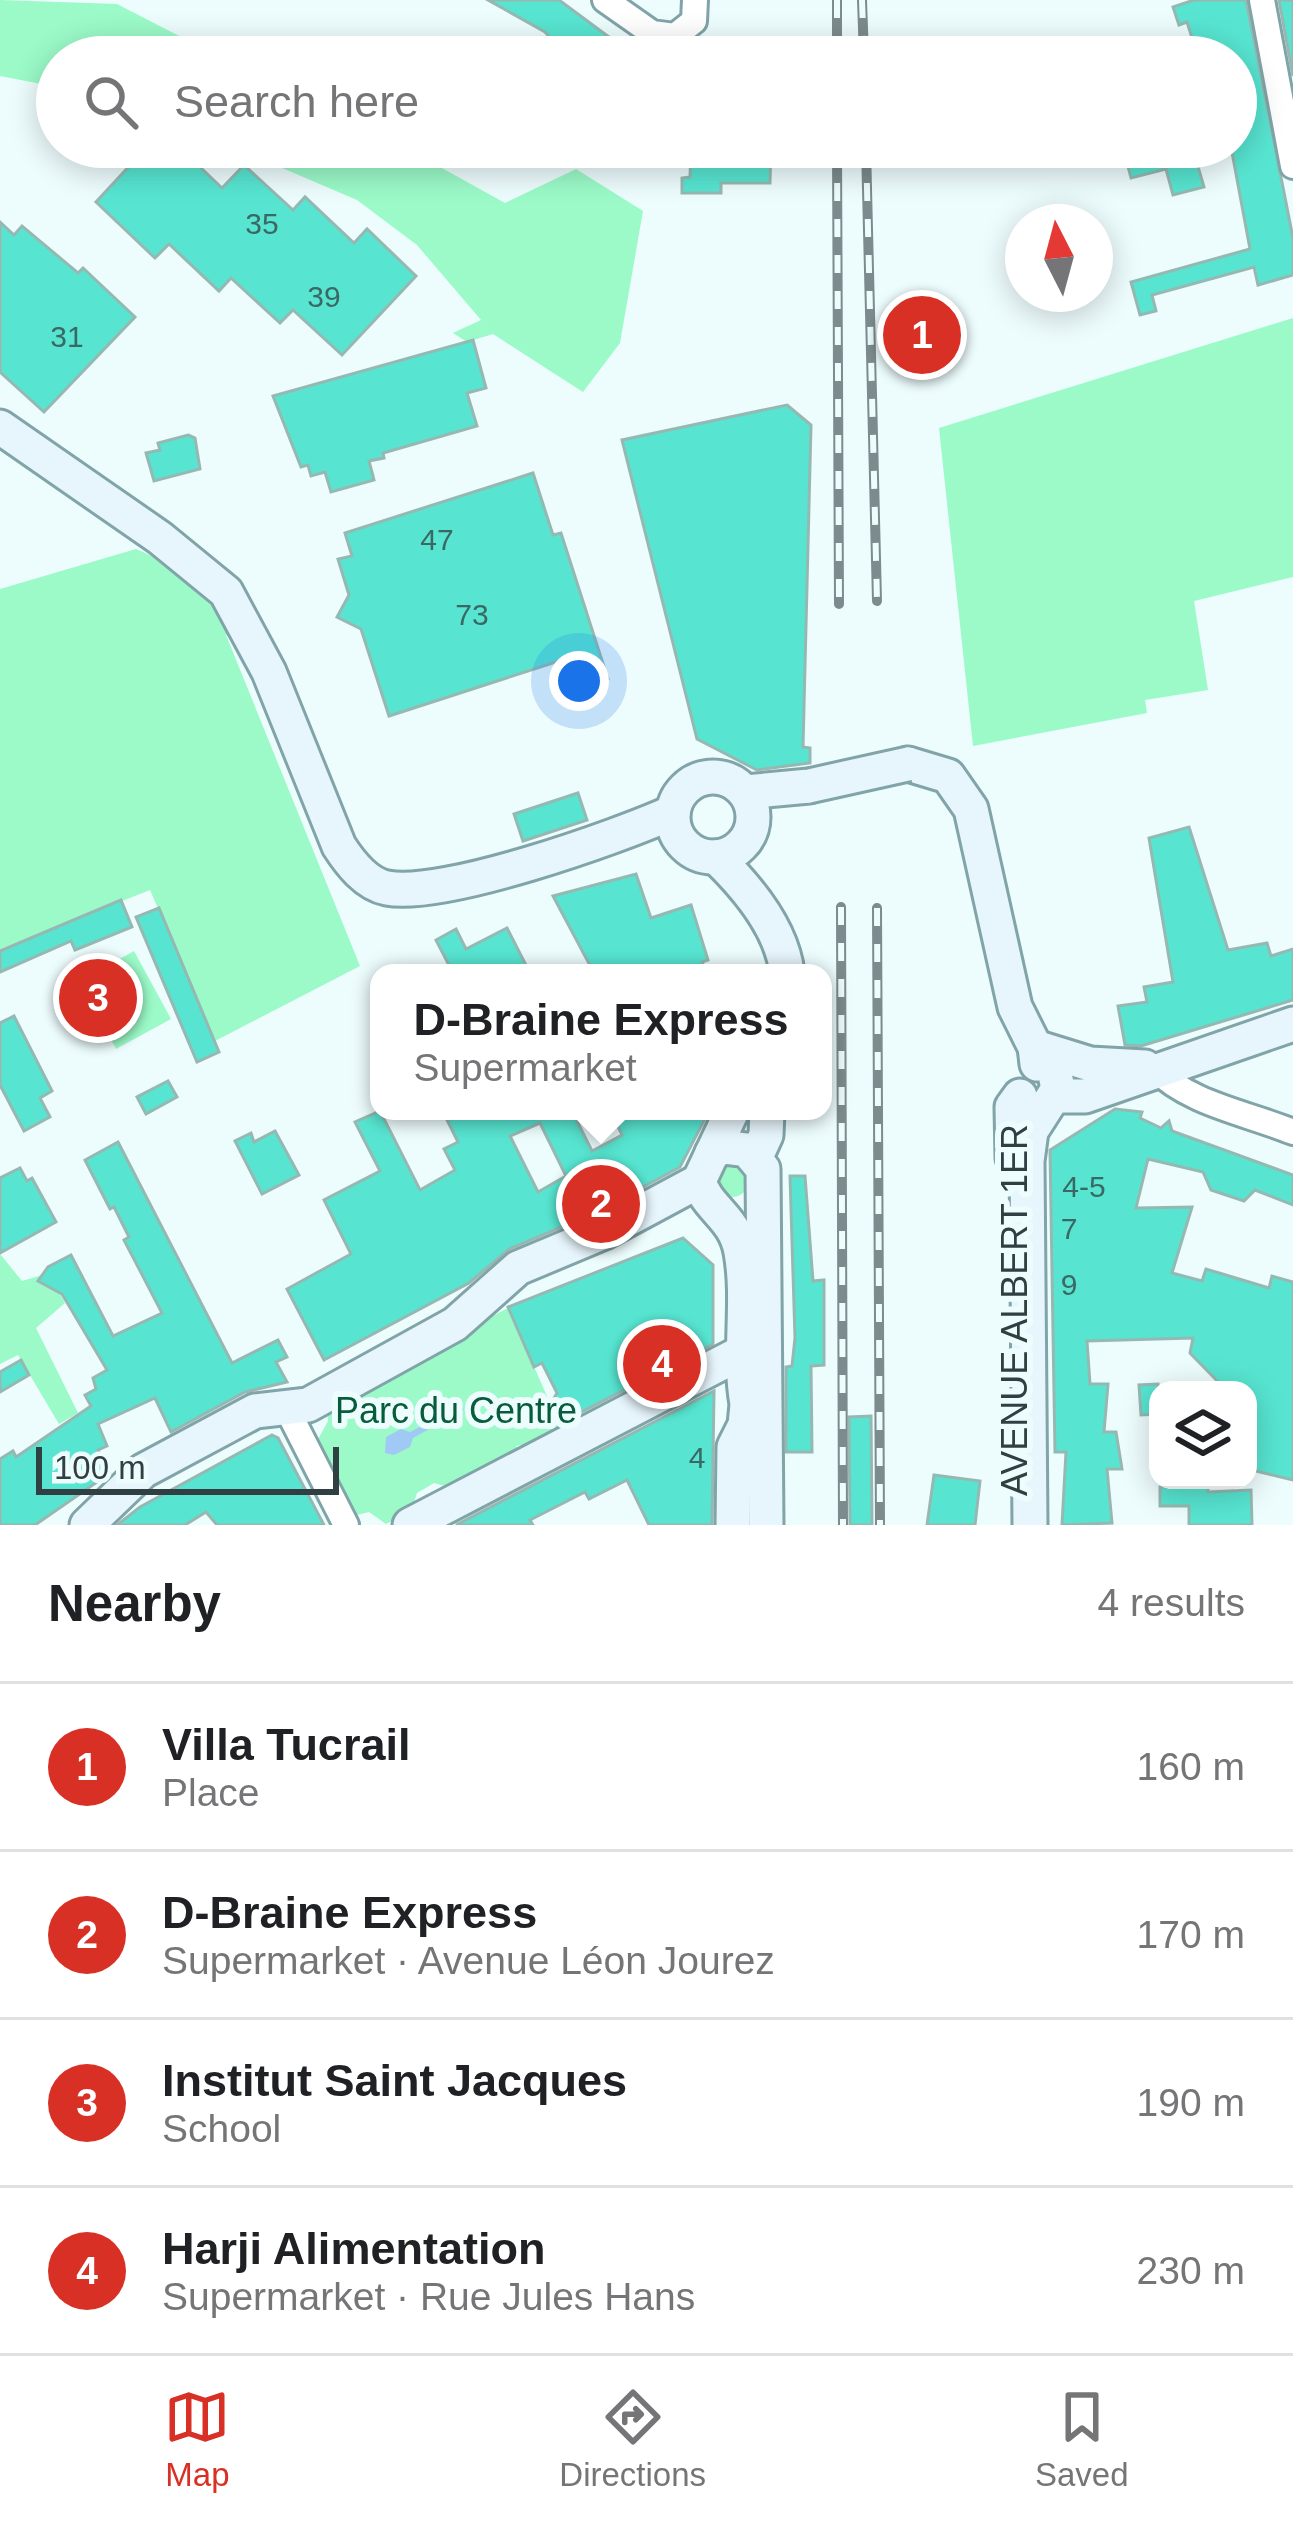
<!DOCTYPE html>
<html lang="en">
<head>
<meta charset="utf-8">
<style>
	body { margin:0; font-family:Helvetica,sans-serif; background:#f2f2f2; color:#202124 }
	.controls { position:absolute; right:36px; bottom:36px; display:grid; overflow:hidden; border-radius:24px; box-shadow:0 6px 30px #0003 }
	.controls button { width:108px; height:108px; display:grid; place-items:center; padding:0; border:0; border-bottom:3px solid #e0e0e0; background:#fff; color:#202124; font:60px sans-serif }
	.compass { position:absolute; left:1005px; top:204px; width:108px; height:108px; border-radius:50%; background:#fff; box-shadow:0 6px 30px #0003; rotate:354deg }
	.scale { position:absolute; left:36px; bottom:30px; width:303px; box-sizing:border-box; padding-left:12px; border:6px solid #303f41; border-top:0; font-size:33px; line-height:42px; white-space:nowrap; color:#303f41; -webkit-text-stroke:9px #edfcfd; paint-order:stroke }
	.you { position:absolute; left:579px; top:681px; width:42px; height:42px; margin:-30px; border:9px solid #fff; border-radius:50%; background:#1a73e8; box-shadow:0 0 0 18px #1a73e833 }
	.badge { display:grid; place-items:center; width:78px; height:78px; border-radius:50%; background:#d93025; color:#fff; font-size:39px; font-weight:700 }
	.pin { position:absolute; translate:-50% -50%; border:6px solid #fff; box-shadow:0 3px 12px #0006 }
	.popup { position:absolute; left:370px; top:964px; width:462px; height:156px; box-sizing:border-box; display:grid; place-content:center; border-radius:24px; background:#fff; filter:drop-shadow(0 3px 9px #0005); font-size:39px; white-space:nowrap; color:#757577 }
	.popup b { font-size:45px; color:#202124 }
	.popup::after { content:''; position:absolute; left:50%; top:100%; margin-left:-24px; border:24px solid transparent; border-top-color:#fff }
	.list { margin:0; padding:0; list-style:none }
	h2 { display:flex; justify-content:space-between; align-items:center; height:156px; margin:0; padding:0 48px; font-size:51px }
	h2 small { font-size:39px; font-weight:400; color:#757577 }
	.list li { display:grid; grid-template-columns:78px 1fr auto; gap:36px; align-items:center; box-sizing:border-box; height:168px; padding:0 48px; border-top:3px solid #e0e0e0 }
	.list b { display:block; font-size:45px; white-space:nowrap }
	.list p { margin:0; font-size:39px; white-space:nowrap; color:#757577 }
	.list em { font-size:39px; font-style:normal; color:#757577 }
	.icon { flex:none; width:66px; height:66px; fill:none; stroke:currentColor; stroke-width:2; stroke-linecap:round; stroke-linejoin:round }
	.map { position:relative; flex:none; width:1293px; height:1525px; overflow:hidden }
	.search { position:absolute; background:#fff; box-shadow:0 6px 30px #0003; left:36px; right:36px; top:36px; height:132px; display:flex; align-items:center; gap:30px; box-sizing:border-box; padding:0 42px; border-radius:66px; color:#757577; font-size:45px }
	.sheet { height:828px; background:#fff }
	nav { display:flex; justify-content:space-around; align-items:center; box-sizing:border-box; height:168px; border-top:3px solid #e0e0e0; background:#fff; font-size:33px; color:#757577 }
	nav a { display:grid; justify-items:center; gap:6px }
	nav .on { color:#d93025 }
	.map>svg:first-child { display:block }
	.green { fill:#9bfac8 }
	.water { fill:#a0caf5 }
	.building { fill:#57e5d1; stroke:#95b9b2; stroke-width:3; fill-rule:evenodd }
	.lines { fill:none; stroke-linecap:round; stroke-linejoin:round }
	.street-casing { stroke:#80a4a8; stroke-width:30 }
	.secondary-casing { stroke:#80a4a8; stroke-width:39 }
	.street { stroke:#fff; stroke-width:24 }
	.secondary { stroke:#e7f5fc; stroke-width:33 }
	.rail-casing { stroke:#7c8b8d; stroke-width:10 }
	.rail { stroke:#edfcfd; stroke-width:6; stroke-dasharray:18; stroke-linecap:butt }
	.secondary-bridge-casing { stroke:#80a4a8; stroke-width:39; stroke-linecap:butt }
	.secondary-bridge { stroke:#e7f5fc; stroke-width:33 }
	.labels { text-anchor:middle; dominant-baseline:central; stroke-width:12; stroke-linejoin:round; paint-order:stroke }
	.number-label { font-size:30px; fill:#3a6865 }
	.street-label { font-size:36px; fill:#303f41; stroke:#edfcfd }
	.park-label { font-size:36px; fill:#065c3b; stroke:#edfcfd }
</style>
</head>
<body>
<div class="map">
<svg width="1293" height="1525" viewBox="0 0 1293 1525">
	<rect width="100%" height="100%" fill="#edfcfd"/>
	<g class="green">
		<path d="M0 0 117 4 220 57H57V87L0 76Z"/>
		<path d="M233 147H404L505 203 576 169 643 211 620 343 583 392 493 334 467 342 453 333 481 320 417 245 357 200Z"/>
		<path d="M1293 318V577L1194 601 1208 690 1145 700 1147 713 973 746 939 428Z"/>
		<path d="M136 549 200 577 232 633 226 635 360 966 215 1041 150 890 0 949V589Z"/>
		<path d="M134 951 171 1019 116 1049 80 981Z"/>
		<circle cx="732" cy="1180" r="17"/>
		<path d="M0 1254 22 1281 49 1273 65 1303 36 1328 78 1413 59 1424 18 1355 0 1364Z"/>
		<path d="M508 1308 562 1430 537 1443 516 1446 519 1452 452 1488 434 1483 417 1493 411 1511 386 1524 369 1512 353 1516 315 1445 328 1421 327 1404 456 1336 459 1341 471 1336 473 1326Z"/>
	</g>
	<path class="water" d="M461 1405 464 1410 413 1438 410 1447 394 1455 385 1453 386 1437 401 1429 410 1432Z"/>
	<g class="building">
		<path d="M488 0H559L636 57H589L567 41 561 50 545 32Z"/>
		<path d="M1194 0H1246L1293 238V275L1258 285 1254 267 1152 295 1156 311 1140 315 1131 282 1250 249 1231 147H1236V57H1198L1187 22 1179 25 1173 7Z"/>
		<path d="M1279 0H1293V76Z"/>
		<path d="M147 147H179L222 188 244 165 293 210 305 197 354 243 367 229 416 276 342 355 293 310 280 323 231 278 219 291 169 244 155 258 96 202Z"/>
		<path d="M691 147H771L770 183H721V193H682V178L690 177Z"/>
		<path d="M1123 147H1226L1227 152 1196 160 1204 187 1173 195 1166 169 1131 178Z"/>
		<path d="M0 222 14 235 22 226 78 273 83 268 135 317 44 412 0 372Z"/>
		<path d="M936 309 945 334 937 336 943 351 911 360 899 318Z"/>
		<path d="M473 340 486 388 467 393 477 426 383 453 384 458 369 461 374 480 331 492 325 472 311 476 308 465 301 467 273 396Z"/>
		<path d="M787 405 811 425 803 747 810 748V763L757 770 697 739 622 440Z"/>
		<path d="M188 435 195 438 200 469 154 481 146 453 160 450 158 443Z"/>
		<path d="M533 473 553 535 561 533 608 679 573 692 562 660 389 716 361 629 337 617 349 595 338 559 352 556 345 533Z"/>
		<path d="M578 793 587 820 523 841 514 814Z"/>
		<path d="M1189 827 1228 950 1267 943 1271 956 1293 949V1000L1141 1046 1125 1045 1118 1006 1147 1002 1144 987 1173 982 1149 838Z"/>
		<path d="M636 874 651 918 691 905 708 960 702 962 706 973H594L553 896Z"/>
		<path d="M121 900 132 927 75 950 71 941 0 972V951Z"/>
		<path d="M159 908 219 1052 197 1062 136 917Z"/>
		<path d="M507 928 530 973H453L436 940 456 929 466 949Z"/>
		<path d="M14 1016 52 1091 40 1098 50 1117 24 1131 0 1085V1023Z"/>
		<path d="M168 1081 177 1097 146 1114 137 1097Z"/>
		<path d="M1115 1109 1142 1112 1140 1118 1161 1128 1169 1121 1172 1131 1293 1175V1205L1255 1190 1244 1201 1211 1190 1203 1172 1148 1159 1136 1208 1192 1207 1172 1273 1202 1281 1206 1269 1269 1288 1272 1276 1293 1282V1480L1248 1469V1390H1226L1190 1353 1193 1338 1087 1341 1090 1384H1108L1104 1432H1116L1122 1469H1107L1112 1523 1062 1525 1066 1452H1055L1050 1150Z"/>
		<path d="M380 1111 420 1190 455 1170 444 1149 458 1142 447 1120 466 1111H572L592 1151 622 1135 611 1111H709L680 1167 595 1213 509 1249 469 1283 324 1360 287 1289 351 1254 324 1200 380 1171 355 1122ZM540 1123 566 1176 538 1192 510 1136Z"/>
		<path d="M275 1131 299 1175 262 1194 235 1141 251 1133 254 1142Z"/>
		<path d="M118 1142 232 1363 278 1340 287 1357 276 1362 287 1382 245 1392 171 1432 155 1398 98 1424 107 1446 98 1450 110 1473 35 1525H0V1459L13 1451 16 1457 91 1406 85 1395 96 1389 93 1378 107 1370 62 1294 38 1281 48 1267 71 1255 113 1336 162 1313 124 1240 129 1237 114 1207 110 1209 85 1160Z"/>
		<path d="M20 1168 27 1181 32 1178 56 1222 0 1253V1178Z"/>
		<path d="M790 1176H805L813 1281 824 1280V1365L811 1366 812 1452H786V1367L792 1366 795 1338Z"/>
		<path d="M683 1238 713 1265V1344L560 1423 551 1403 557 1393 542 1363 534 1367 508 1307Z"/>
		<path d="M21 1360 29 1375 0 1392V1372Z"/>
		<path d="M1158 1384V1414L1141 1415 1139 1385Z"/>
		<path d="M714 1391 712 1525H649L627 1480 589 1499 585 1492 530 1520 533 1525H456Z"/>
		<path d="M871 1416 872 1525H850L849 1417Z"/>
		<path d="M272 1435 278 1438 324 1525H217L206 1512 185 1525H117L140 1507Z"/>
		<path d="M934 1475 980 1481 975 1525H927Z"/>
		<path d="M1188 1480H1208V1492L1251 1490 1252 1525H1189V1506H1160V1487H1189Z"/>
	</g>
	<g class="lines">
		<g class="street-casing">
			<g id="street">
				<path d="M605 0 652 33 675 36 694 21 695 0"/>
				<path d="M1262 0 1293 166"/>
				<path d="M1154 1068C1189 1104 1247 1113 1293 1132"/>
				<path d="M288 1411 346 1525"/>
			</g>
		</g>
		<g class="secondary-casing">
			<g id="secondary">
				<path d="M0 427 160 538 226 592 269 672 339 846C350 863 366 884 387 888 442 899 618 837 673 812"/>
				<path d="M908 764 948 776 971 809 1015 1007 1035 1047 1037 1064"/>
				<circle cx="713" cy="817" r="40"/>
				<path d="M745 792 809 786"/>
				<path d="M716 857C747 887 782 928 787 973"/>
				<path d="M1035 1047 1090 1064 1145 1067"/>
				<path d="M1055 1096H1085L1293 1024"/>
				<path d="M732 1111 699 1181C707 1209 735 1217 741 1252 750 1302 738 1354 747 1404L745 1425 734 1447 733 1525"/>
				<path d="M712 1153 723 1147 747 1150 763 1169 766 1525"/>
				<path d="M756 1157 766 1135 767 1111"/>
				<path d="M1013 1158 1012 1107 1020 1096"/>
				<path d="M87 1525 143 1471 255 1411 308 1405 455 1324 518 1268 604 1232 699 1181"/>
				<path d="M410 1525 754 1346"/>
				<path d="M1030 1525 1027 1161 1031 1131 1058 1089 1055 1074"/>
			</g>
		</g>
		<use href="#street" class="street"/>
		<use href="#secondary" class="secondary"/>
		<g class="rail-casing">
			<g id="rail">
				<path d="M837 0V57"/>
				<path d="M862 0 864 57"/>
				<path d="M837 147 839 604"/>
				<path d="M866 147 877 601"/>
				<path d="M841 907 843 1525"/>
				<path d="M877 908 880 1525"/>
			</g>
		</g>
		<use href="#rail" class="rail"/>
		<g class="secondary-bridge-casing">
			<path id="secondary-bridge" d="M809 786 908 764"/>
		</g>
		<use href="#secondary-bridge" class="secondary-bridge"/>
	</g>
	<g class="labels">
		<g class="number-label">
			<text x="262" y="223">35</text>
			<text x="324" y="296">39</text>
			<text x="67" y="336">31</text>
			<text x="437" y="539">47</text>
			<text x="472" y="614">73</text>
			<text x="1084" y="1186">4-5</text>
			<text x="1069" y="1228">7</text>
			<text x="1069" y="1284">9</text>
			<text x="697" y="1457">4</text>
		</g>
		<g class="street-label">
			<text transform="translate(1014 1310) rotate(-90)">AVENUE ALBERT 1ER</text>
		</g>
		<g class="park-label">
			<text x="456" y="1410">Parc du Centre</text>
		</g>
	</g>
</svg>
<div class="controls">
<button><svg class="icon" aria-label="layers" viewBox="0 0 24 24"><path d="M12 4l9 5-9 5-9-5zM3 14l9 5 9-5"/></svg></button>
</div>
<svg class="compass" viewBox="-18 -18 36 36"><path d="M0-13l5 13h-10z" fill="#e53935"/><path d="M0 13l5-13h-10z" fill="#757577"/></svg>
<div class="scale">100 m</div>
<div class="you"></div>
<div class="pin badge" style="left:922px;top:335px">1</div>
<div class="pin badge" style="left:601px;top:1204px">2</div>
<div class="popup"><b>D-Braine Express</b>Supermarket</div>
<div class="pin badge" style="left:98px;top:998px">3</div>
<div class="pin badge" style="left:662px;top:1364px">4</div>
<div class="search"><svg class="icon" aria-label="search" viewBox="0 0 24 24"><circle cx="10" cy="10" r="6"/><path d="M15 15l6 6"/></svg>Search here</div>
</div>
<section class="sheet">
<h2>Nearby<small>4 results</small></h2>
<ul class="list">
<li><span class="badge">1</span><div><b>Villa Tucrail</b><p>Place</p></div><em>160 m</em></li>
<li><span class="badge">2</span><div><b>D-Braine Express</b><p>Supermarket · Avenue Léon Jourez</p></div><em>170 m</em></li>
<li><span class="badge">3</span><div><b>Institut Saint Jacques</b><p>School</p></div><em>190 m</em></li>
<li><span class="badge">4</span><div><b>Harji Alimentation</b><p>Supermarket · Rue Jules Hans</p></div><em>230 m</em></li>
</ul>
</section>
<nav>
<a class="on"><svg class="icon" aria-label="map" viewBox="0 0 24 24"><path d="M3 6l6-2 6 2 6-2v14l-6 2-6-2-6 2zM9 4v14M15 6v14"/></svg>Map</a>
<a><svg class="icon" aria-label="directions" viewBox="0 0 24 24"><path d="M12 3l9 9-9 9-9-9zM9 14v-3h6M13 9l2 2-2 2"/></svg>Directions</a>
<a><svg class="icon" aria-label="saved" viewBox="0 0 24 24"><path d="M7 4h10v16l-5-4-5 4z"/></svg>Saved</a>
</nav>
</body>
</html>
